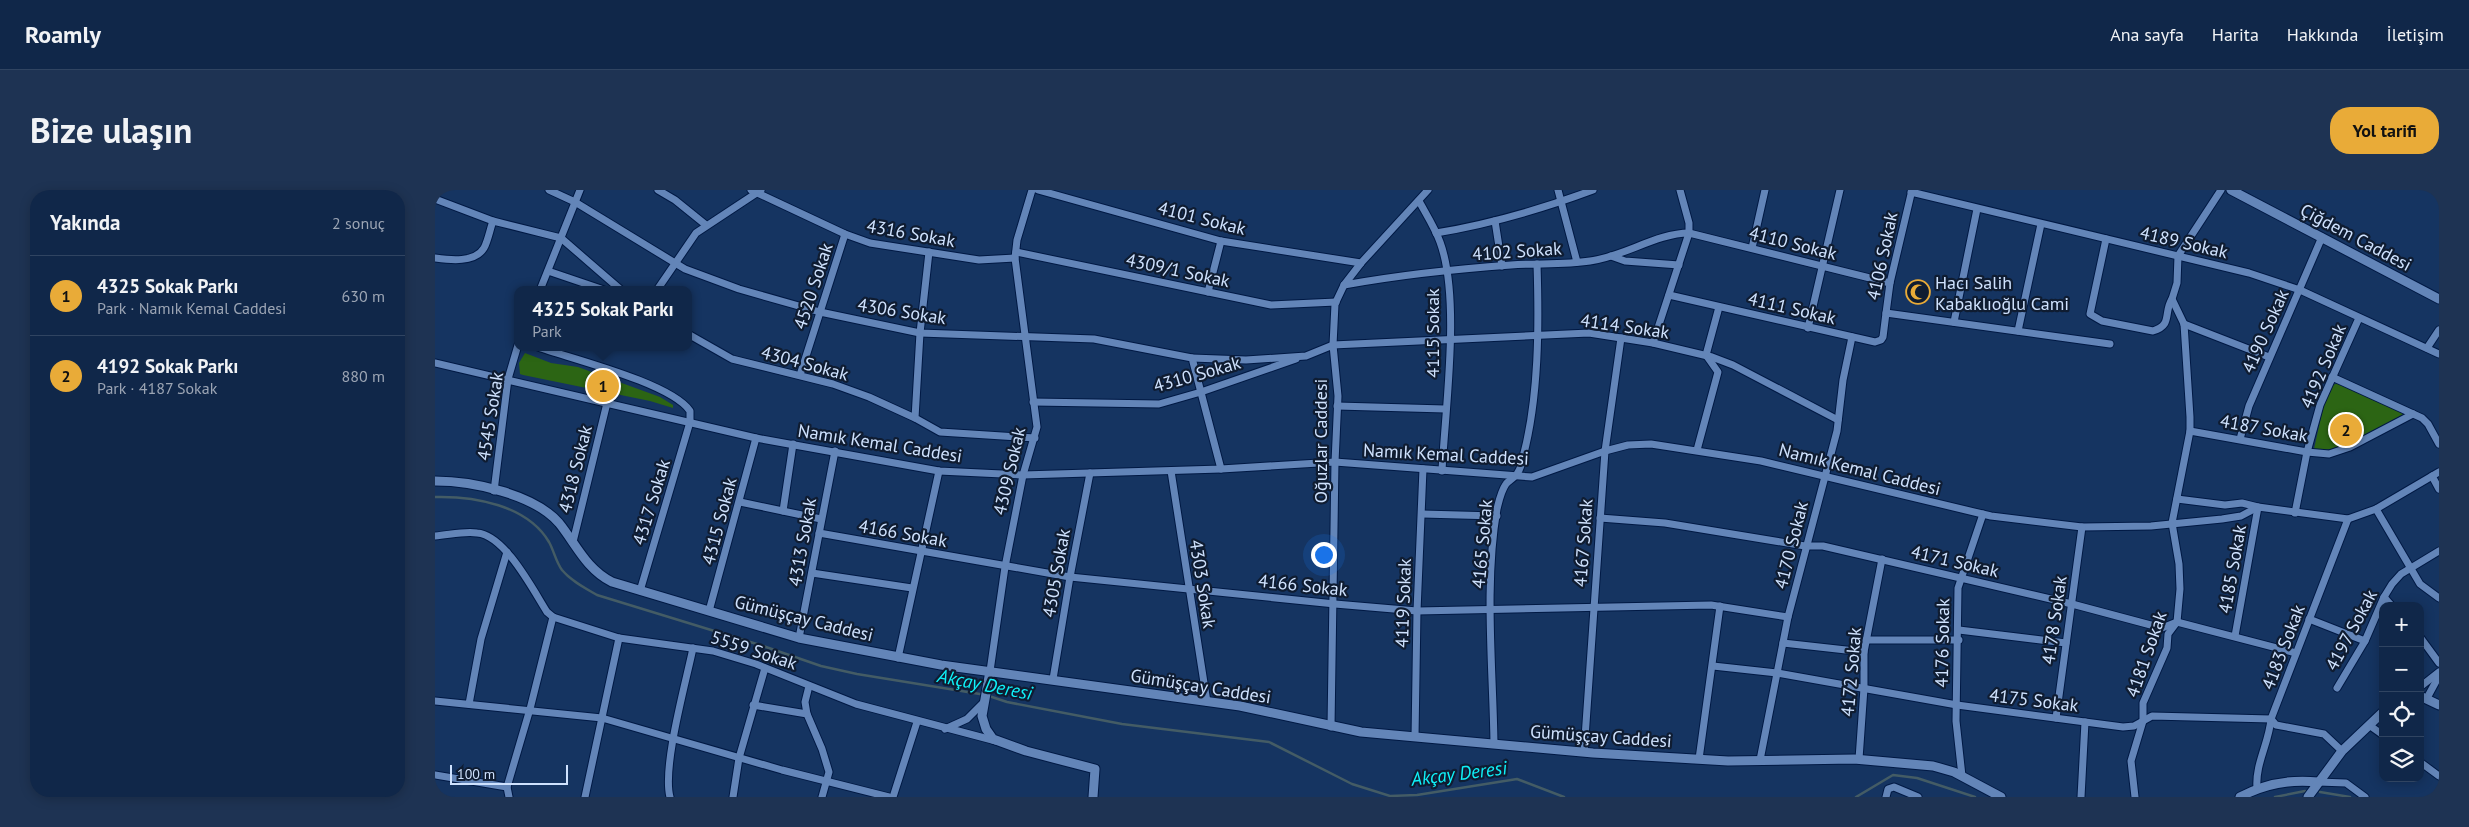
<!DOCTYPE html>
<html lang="tr">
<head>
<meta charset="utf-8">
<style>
	body { margin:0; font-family:"PT Sans",sans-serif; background:#1e3353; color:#f1f3f6 }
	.controls { position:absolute; right:15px; bottom:15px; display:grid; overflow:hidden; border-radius:10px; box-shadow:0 2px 12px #0003 }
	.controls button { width:45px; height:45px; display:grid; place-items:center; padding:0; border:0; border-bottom:1px solid #304461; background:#102749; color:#f1f3f6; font:25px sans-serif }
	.scale { position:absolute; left:15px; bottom:12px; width:118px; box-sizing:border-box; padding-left:5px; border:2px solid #cfe2fe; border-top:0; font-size:14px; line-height:18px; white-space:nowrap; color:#cfe2fe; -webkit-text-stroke:4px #0f1c31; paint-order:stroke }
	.you { position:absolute; left:888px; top:364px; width:18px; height:18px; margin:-12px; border:4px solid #fff; border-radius:50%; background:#1a73e8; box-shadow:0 0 0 8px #1a73e833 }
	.badge { display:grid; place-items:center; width:32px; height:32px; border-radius:50%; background:#e9ab38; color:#111; font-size:16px; font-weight:700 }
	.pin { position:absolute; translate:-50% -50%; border:2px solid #fff; box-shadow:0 1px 5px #0006 }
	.popup { position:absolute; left:79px; top:96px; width:178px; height:65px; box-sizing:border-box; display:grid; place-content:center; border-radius:10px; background:#102749; filter:drop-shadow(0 1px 4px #0005); font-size:16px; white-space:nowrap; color:#9ca5b4 }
	.popup b { font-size:19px; color:#f1f3f6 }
	.popup::after { content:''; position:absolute; left:50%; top:100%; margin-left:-10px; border:10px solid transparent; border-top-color:#102749 }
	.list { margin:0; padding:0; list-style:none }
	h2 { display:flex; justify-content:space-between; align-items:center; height:65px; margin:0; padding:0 20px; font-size:21px }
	h2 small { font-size:16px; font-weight:400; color:#9ca5b4 }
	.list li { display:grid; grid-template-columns:32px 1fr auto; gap:15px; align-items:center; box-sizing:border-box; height:80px; padding:0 20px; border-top:1px solid #304461 }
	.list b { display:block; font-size:19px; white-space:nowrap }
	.list p { margin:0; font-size:16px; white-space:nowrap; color:#9ca5b4 }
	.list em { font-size:16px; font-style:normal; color:#9ca5b4 }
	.icon { flex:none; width:28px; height:28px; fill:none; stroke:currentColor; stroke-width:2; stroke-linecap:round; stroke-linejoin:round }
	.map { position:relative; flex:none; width:2004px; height:607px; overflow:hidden; border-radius:20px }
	header { display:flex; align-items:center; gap:30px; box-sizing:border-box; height:70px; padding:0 25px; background:#102749; border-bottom:1px solid #304461 }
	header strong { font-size:24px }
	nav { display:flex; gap:28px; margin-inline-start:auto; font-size:18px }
	.intro { display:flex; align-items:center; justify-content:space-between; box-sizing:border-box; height:120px; padding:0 30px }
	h1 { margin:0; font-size:35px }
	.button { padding:12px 22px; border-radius:20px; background:#e9ab38; color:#111; font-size:18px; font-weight:700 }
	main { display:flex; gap:30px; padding:0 30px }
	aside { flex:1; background:#102749; border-radius:20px; box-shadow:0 2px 12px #0003 }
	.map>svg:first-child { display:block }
	.green { fill:#2c6514 }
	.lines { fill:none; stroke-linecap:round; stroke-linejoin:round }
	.stream { stroke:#445c65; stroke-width:2.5 }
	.street-casing { stroke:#001944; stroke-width:9 }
	.secondary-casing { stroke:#001944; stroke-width:11 }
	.street { stroke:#6385b8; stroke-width:7 }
	.secondary { stroke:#6385b8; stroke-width:9 }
	.labels { text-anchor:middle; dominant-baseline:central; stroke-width:4.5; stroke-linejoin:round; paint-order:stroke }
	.street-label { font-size:18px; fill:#cfe2fe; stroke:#0f1c31 }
	.poi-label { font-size:18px; fill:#cfe2fe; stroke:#0f1c31; text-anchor:start }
	.water-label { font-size:19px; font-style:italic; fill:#0ff2f9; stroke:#0f1c31 }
</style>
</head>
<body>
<header>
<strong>Roamly</strong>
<nav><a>Ana sayfa</a><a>Harita</a><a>Hakkında</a><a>İletişim</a></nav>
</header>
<div class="intro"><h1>Bize ulaşın</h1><a class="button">Yol tarifi</a></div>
<main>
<aside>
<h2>Yakında<small>2 sonuç</small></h2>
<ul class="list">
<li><span class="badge">1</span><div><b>4325 Sokak Parkı</b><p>Park · Namık Kemal Caddesi</p></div><em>630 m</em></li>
<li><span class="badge">2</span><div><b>4192 Sokak Parkı</b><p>Park · 4187 Sokak</p></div><em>880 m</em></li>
</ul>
</aside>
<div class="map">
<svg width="2004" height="607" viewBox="0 0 2004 607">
	<rect width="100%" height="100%" fill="#153461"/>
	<g class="green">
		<path d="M90 163 116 173 143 177 225 207 238 215V218L215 211 88 185 85 184 84 173Z"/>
		<path d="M1903 193 1966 221 1968 225C1943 238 1909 265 1879 259L1888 218 1898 195Z"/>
	</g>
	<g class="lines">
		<g class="stream">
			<path d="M0 307C39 306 92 315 114 352 119 361 121 372 127 380 136 391 150 398 162 405L325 455 386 476 422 484 551 505 572 512 687 534 834 552 917 594 955 606 982 605 1082 589 1129 607"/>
			<path d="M1885 602 1915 607"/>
			<path d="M1421 607 1458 585 1482 588 1540 607"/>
			<path d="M1840 607 1870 601"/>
		</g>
		<g class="street-casing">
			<g id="street">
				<path d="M114 0 140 12 250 79 304 99 385 122 485 143 659 149 757 168 786 279"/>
				<path d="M223 0 240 10 271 35"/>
				<path d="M316 0 410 44 435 53 544 70 580 68"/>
				<path d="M603 0 786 51 926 73"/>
				<path d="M1123 0 1142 72"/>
				<path d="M1477 0 1455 93 1451 123 1675 154"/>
				<path d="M1476 2 1814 83 1865 100 2004 164"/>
				<path d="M0 9 58 31 126 48 186 100"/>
				<path d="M984 11C991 24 1000 38 1005 52 1026 109 1010 219 1007 281"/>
				<path d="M1060 31 1067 76"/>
				<path d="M1001 43C1055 34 1107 19 1158 0"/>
				<path d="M1671 49 1655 124 1667 131 1718 141C1738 135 1728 123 1737 109"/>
				<path d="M1317 58 1330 0"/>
				<path d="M494 62 485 143 480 228 505 242 600 248"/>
				<path d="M581 62 836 115 901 112"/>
				<path d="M1176 66 1190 71 1244 75"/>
				<path d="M0 68C15 70 40 73 49 58 53 51 55 39 58 31"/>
				<path d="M113 81 169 100"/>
				<path d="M909 95C965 85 1020 79 1076 75 1102 73 1129 75 1155 71 1188 67 1222 43 1254 43L1455 93"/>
				<path d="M105 100 145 0"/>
				<path d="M222 100 261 43 326 0"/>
				<path d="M773 102 786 51"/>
				<path d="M1234 105 1440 152 1446 150 1448 147 1451 123"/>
				<path d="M1519 132 1542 19"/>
				<path d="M1749 134 1834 167"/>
				<path d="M1373 138 1405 0"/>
				<path d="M1583 141 1606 34"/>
				<path d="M253 144 297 169 398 194 434 207 480 228"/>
				<path d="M1218 153 1254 43V33L1245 0"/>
				<path d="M103 157C137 169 236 193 255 221V232L205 401"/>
				<path d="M1992 158 2004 140"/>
				<path d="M757 168 811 170 871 166 898 155 1154 143 1218 153 1277 167 1298 175 1403 230"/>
				<path d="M0 173 321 248 504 281 588 285 786 279 900 272 1097 287 1170 261 1193 255 1216 254 1326 271 1556 326 1647 337 1716 336 1787 329 1806 326 1823 317 1913 329 1941 319 2004 282"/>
				<path d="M365 185 410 44"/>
				<path d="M1897 187 1987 228 1993 234 2004 254"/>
				<path d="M598 212 724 214 766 202 861 169"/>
				<path d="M902 216 1010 219"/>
				<path d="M1755 241 1872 262 1894 264 1915 257 1978 224"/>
				<path d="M1805 249 1814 216 1887 47"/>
				<path d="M1262 260 1283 182 1271 165 1284 117"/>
				<path d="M736 281 772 512"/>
				<path d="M1997 286 2004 299"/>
				<path d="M59 301 73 189 83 155"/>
				<path d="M1742 309 1790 315 1807 313 1823 317 1800 446"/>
				<path d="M305 312 386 329"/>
				<path d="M1941 319 1985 394 2004 408"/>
				<path d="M348 321 358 254"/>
				<path d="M1860 323 1872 262 1885 215 1924 128"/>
				<path d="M987 324 1062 326"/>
				<path d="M1165 328 1230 333 1370 356H1388L1637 414 1727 438 1742 432 1861 463"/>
				<path d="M384 343 635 387 900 414 982 421 1276 415 1353 427"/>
				<path d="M0 346C14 345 29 341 42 343 70 345 98 400 112 422L118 427 184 448 278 461 321 474 421 514 561 551"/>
				<path d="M138 352 172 213"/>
				<path d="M377 383 477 398"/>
				<path d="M1949 407 1957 416"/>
				<path d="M274 421 321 248"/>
				<path d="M1874 429 1930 451"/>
				<path d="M1524 440 1631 453"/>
				<path d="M1985 447 2004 473"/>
				<path d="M364 448 400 261"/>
				<path d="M1431 450H1524"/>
				<path d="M1348 453 1429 462"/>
				<path d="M463 468 504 281"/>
				<path d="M1278 476 1342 483 1522 515 1688 537 1699 536 1717 526 1836 529 1841 535 1889 544 1907 561"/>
				<path d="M555 481 570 377 588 285 602 237 580 68 582 50 597 0"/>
				<path d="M618 489 635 387 655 283"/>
				<path d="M1985 497 2004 482"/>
				<path d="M1902 498 1930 451 1949 407 1957 394 1966 384 2004 361"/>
				<path d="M1992 508 2004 486"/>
				<path d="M0 511 167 528 347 580 454 607"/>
				<path d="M34 514 46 449 72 362"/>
				<path d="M318 515 372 524 387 559 394 582 387 607"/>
				<path d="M372 524 370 512 374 496"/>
				<path d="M1621 528 1647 337"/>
				<path d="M1934 535 1948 545"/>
				<path d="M896 537 900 272 903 206 898 155 900 114 909 95 926 73 993 0"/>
				<path d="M510 539 532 529 548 513"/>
				<path d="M980 547 982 421 988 279"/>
				<path d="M1059 554C1058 478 1049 394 1062 319 1064 311 1066 301 1071 294 1073 291 1076 290 1079 287 1084 283 1087 273 1088 267 1104 207 1104 135 1102 74"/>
				<path d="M1149 562 1170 261 1186 148"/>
				<path d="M1264 569 1285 416"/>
				<path d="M1424 569 1429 498V462L1447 369"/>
				<path d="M1325 570 1353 427 1402 241 1408 190 1417 147"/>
				<path d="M1985 572 2004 586"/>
				<path d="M0 585 72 597"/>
				<path d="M1527 586 1521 531 1523 398 1548 324"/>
				<path d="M1883 592 1911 593 1930 607"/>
				<path d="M1822 598C1820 574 1834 553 1836 529L1913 329"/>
				<path d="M74 607 72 597 95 519 118 427"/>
				<path d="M150 607 184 448"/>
				<path d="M235 607C227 577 251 492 258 458"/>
				<path d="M298 607 304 568 330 478"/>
				<path d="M458 607 482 532"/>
				<path d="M1451 607 1453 599 1459 597 1483 607"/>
				<path d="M1646 607 1650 532"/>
				<path d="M1700 607 1696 571 1708 531V513L1732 458 1733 444 1742 432 1745 399 1744 374 1737 333 1755 241V227L1749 134 1737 109 1742 93 1743 66 1786 0"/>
			</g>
		</g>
		<g class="secondary-casing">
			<g id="secondary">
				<path d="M1796 0 2004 109"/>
				<path d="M0 291C37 291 99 304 124 333 141 354 151 379 177 392L364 448 506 475 805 516 926 542 1158 563 1293 571 1419 569 1498 576 1519 582 1566 607"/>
				<path d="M555 481 547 526 551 539 558 549 591 561 660 579 658 607"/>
				<path d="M1985 506 2004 515"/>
				<path d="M1805 607C1829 594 1855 589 1883 592"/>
				<path d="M1873 607 1907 561 1948 522"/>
			</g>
		</g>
		<use href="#street" class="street"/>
		<use href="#secondary" class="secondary"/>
	</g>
	<defs>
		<g id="mosque-ring" transform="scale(1.25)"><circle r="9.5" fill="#0f1c31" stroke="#e9ab38" stroke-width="1.5"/><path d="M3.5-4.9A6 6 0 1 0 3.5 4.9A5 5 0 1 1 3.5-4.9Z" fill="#e9ab38"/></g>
	</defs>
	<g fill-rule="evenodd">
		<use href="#mosque-ring" x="1483" y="102"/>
	</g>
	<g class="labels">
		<g class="street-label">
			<text transform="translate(767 28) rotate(14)">4101 Sokak</text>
			<text transform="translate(476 43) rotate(10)">4316 Sokak</text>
			<text transform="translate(1921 47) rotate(28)">Çiğdem Caddesi</text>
			<text transform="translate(1749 52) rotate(13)">4189 Sokak</text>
			<text transform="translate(1358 53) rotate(14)">4110 Sokak</text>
			<text transform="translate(1082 61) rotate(-4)">4102 Sokak</text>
			<text transform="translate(1447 66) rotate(-78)">4106 Sokak</text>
			<text transform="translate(743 80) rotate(12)">4309/1 Sokak</text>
			<text transform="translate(378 96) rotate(-72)">4520 Sokak</text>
			<text transform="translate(1357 118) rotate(13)">4111 Sokak</text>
			<text transform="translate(467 121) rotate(9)">4306 Sokak</text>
			<text transform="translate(1190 136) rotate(8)">4114 Sokak</text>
			<text transform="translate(1830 141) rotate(-66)">4190 Sokak</text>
			<text transform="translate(997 143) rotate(-90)">4115 Sokak</text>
			<text transform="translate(370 173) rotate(15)">4304 Sokak</text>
			<text transform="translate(1888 176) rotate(-67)">4192 Sokak</text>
			<text transform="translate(762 184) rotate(-16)">4310 Sokak</text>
			<text transform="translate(55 226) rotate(-81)">4545 Sokak</text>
			<text transform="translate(1829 238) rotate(10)">4187 Sokak</text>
			<text transform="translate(885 251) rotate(-90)">Oğuzlar Caddesi</text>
			<text transform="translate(445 253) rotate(9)">Namık Kemal Caddesi</text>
			<text transform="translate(1011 264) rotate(3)">Namık Kemal Caddesi</text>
			<text transform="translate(140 279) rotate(-76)">4318 Sokak</text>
			<text transform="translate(1425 279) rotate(14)">Namık Kemal Caddesi</text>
			<text transform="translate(574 281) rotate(-77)">4309 Sokak</text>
			<text transform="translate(216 312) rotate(-73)">4317 Sokak</text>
			<text transform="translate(284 331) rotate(-75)">4315 Sokak</text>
			<text transform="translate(468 343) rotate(10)">4166 Sokak</text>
			<text transform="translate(367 352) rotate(-80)">4313 Sokak</text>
			<text transform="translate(1148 353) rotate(-86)">4167 Sokak</text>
			<text transform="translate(1047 354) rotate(-85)">4165 Sokak</text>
			<text transform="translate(1356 355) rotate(-76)">4170 Sokak</text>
			<text transform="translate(1520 371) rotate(13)">4171 Sokak</text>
			<text transform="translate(1797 379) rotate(-80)">4185 Sokak</text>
			<text transform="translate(621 383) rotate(-80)">4305 Sokak</text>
			<text transform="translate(768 394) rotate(81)">4303 Sokak</text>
			<text transform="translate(868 395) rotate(6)">4166 Sokak</text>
			<text transform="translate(968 413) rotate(-88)">4119 Sokak</text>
			<text transform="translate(369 428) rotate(14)">Gümüşçay Caddesi</text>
			<text transform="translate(1619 430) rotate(-82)">4178 Sokak</text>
			<text transform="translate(1916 440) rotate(-62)">4197 Sokak</text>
			<text transform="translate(1507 453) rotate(-89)">4176 Sokak</text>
			<text transform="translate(1848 457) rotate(-69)">4183 Sokak</text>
			<text transform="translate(319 460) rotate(18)">5559 Sokak</text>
			<text transform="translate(1711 464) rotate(-71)">4181 Sokak</text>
			<text transform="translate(1416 482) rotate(-85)">4172 Sokak</text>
			<text transform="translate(766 496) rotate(9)">Gümüşçay Caddesi</text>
			<text transform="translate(1599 510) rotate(7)">4175 Sokak</text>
			<text transform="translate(1166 546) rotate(4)">Gümüşçay Caddesi</text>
		</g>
		<g class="poi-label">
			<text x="1500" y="92">Hacı Salih<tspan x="1500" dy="21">Kabaklıoğlu Cami</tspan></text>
		</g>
		<g class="water-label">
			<text transform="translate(550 494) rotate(11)">Akçay Deresi</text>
			<text transform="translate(1024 583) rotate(-7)">Akçay Deresi</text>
		</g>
	</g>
</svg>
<div class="controls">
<button>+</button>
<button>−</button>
<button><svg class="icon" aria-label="locate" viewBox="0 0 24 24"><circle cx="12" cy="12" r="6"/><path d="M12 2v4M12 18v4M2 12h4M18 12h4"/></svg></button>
<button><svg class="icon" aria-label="layers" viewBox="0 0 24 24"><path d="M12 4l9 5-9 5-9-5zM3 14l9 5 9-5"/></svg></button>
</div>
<div class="scale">100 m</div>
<div class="you"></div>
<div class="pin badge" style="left:168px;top:196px">1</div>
<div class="popup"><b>4325 Sokak Parkı</b>Park</div>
<div class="pin badge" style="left:1911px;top:240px">2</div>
</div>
</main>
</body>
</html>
